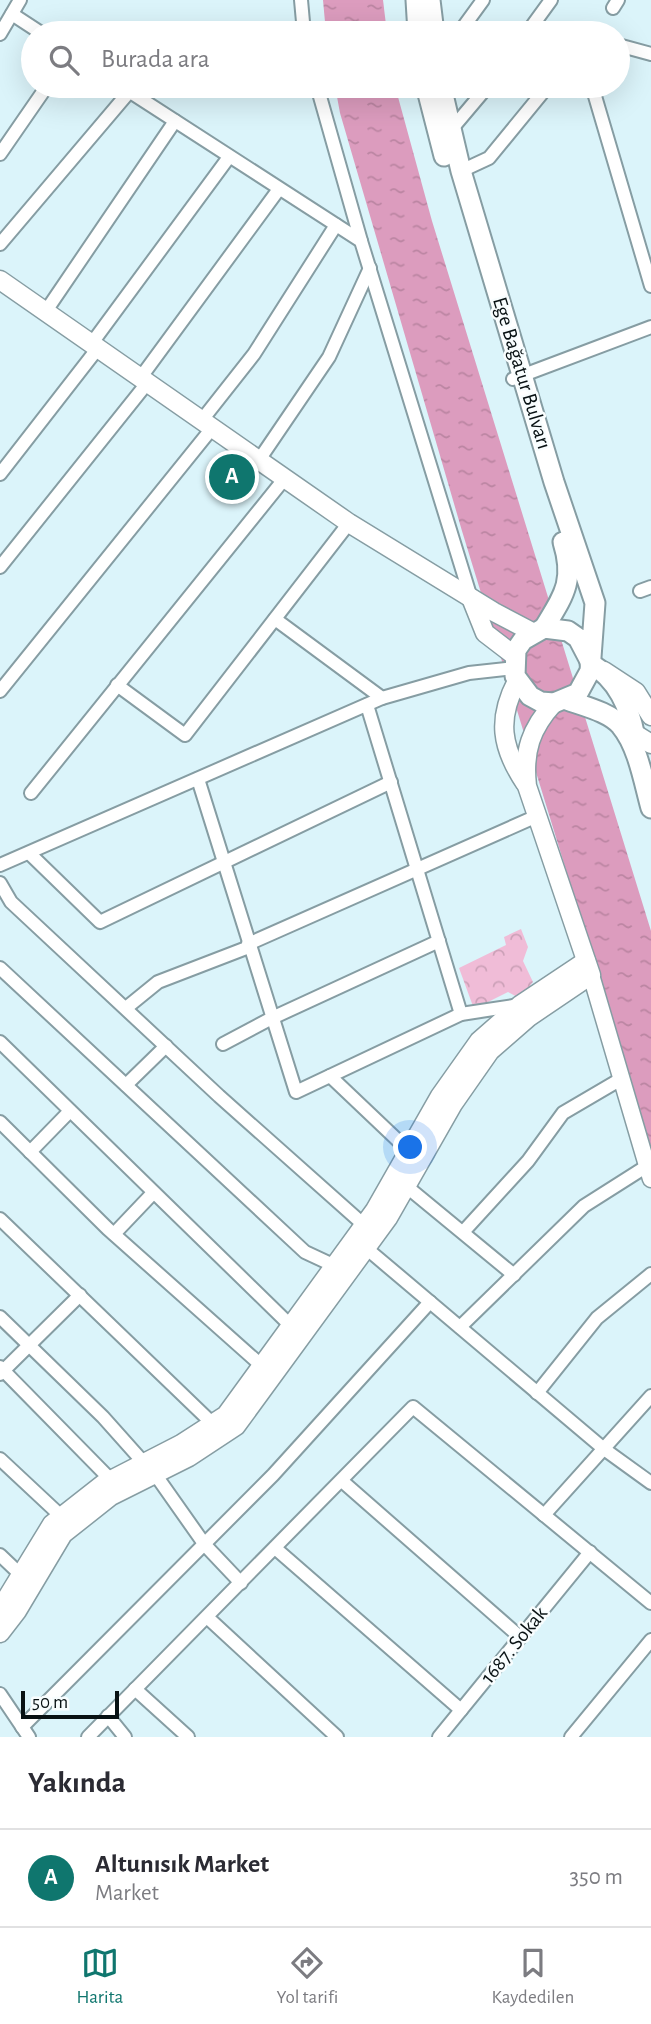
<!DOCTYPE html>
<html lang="tr">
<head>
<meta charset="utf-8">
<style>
	body { margin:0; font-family:"Alegreya Sans",sans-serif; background:#f2f2f3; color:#2b2b33 }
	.scale { position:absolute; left:21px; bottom:18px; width:98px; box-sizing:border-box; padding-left:7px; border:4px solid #081113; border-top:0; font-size:19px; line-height:24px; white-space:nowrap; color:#081113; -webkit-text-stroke:5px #f8fdfe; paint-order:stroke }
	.you { position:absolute; left:411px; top:1148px; width:24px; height:24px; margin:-18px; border:5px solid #fff; border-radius:50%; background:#1a73e8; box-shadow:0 0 0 10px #1a73e833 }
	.badge { display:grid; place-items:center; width:46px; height:46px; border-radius:50%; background:#0f766e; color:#fff; font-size:23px; font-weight:700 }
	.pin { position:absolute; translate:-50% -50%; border:4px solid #fff; box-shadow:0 2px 7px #0006 }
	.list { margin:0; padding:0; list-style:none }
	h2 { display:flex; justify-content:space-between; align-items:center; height:91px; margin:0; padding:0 28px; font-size:30px }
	h2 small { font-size:23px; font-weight:400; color:#7c7c81 }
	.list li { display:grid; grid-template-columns:46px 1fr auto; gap:21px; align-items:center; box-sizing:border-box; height:98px; padding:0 28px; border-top:2px solid #e1e1e2 }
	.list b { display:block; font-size:26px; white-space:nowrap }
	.list p { margin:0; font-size:23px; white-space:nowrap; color:#7c7c81 }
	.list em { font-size:23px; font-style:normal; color:#7c7c81 }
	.icon { flex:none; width:38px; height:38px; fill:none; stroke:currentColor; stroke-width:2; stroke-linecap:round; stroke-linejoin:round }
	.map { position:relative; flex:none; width:651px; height:1737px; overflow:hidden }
	.search { position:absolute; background:#fff; box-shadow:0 7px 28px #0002; left:21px; right:21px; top:21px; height:77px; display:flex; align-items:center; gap:18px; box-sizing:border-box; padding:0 24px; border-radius:38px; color:#7c7c81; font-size:26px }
	.sheet { height:189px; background:#fff }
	nav { display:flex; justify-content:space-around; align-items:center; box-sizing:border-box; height:98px; border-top:2px solid #e1e1e2; background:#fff; font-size:19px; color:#7c7c81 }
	nav a { display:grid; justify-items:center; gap:4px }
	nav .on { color:#0f766e }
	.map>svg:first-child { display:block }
	.park { fill:url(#park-crowns) }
	.water { fill:url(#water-ripples) }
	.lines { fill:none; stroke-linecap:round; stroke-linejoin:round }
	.minor-casing { stroke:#869da3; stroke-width:16 }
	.tertiary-casing { stroke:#869da3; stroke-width:19 }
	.secondary-casing { stroke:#869da3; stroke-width:21 }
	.primary-casing { stroke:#869da3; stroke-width:23 }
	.minor { stroke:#fff; stroke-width:12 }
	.tertiary { stroke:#fff; stroke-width:16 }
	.secondary { stroke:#fff; stroke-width:18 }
	.primary { stroke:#fff; stroke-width:19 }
	.labels { text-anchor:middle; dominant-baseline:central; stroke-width:5; stroke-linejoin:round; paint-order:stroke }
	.street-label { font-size:21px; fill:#081113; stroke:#f8fdfe }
</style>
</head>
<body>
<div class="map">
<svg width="651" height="1737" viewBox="0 0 651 1737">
	<defs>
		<pattern id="park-crowns" width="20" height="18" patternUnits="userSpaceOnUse" patternTransform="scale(1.75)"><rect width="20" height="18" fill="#f0bcd7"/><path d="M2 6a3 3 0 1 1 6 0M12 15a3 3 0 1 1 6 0" fill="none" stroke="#cca1b8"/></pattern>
		<pattern id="water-ripples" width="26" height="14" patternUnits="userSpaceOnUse" patternTransform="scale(1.75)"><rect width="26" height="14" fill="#dc9cbe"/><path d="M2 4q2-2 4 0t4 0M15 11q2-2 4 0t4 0" fill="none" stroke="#bb85a2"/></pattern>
	</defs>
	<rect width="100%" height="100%" fill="#dbf4fa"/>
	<path class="park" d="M521 929 528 947 523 961 533 982 519 998 508 992 474 1009 459 968 506 945 504 937Z"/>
	<g class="water">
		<path d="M323 0H383L387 33H326Z"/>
		<path d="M335 86H395L432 221 651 931V1147L462 531 340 113Z"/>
	</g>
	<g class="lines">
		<g class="minor-casing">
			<g id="minor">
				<path d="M301 0 304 33"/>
				<path d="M613 8 618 0"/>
				<path d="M12 14 41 33"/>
				<path d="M459 33 483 0"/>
				<path d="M527 33 551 0"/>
				<path d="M0 34 20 0"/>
				<path d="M618 45 651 54"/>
				<path d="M121 86 361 241 471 598"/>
				<path d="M317 86 361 241"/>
				<path d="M592 86 651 286"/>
				<path d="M450 131 488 86"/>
				<path d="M0 154 47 86"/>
				<path d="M461 171 489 158 548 86"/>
				<path d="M0 244 129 92"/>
				<path d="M46 311 175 121"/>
				<path d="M92 343 229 157"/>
				<path d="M141 377 279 189"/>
				<path d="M513 379 651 327"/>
				<path d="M202 420 254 354 336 225"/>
				<path d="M259 460 329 357 370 268"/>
				<path d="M0 474 98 348"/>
				<path d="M0 567 148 382"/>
				<path d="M640 591 651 587"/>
				<path d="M275 619 382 698"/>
				<path d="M117 685 185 735 349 523"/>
				<path d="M0 691 213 427"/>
				<path d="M367 705 461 1014"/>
				<path d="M198 779 296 1092 461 1014 520 1005"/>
				<path d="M31 793 285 478"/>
				<path d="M29 853 100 922 391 782"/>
				<path d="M0 865 382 698 469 673 514 668"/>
				<path d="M0 883 11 902 219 1096 364 1225"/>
				<path d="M248 944 537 816"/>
				<path d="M0 968 305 1252 335 1266"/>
				<path d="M126 1008 158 982 249 947"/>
				<path d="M0 1042 291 1326"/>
				<path d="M223 1044 272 1018 439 941"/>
				<path d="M330 1076 409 1151"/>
				<path d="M126 1085 166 1046"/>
				<path d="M0 1122 108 1229 262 1366"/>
				<path d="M30 1152 70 1111"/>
				<path d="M406 1186 514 1275"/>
				<path d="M0 1219 213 1424"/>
				<path d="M464 1231 528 1161 563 1113 621 1079"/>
				<path d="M114 1234 153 1193"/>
				<path d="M366 1248 604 1449 651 1483"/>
				<path d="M0 1317 103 1417 144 1463"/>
				<path d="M460 1327 584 1206 647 1166"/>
				<path d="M0 1367 111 1480"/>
				<path d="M0 1374 80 1295"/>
				<path d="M537 1393 597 1318 651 1274"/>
				<path d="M0 1459 61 1516"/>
				<path d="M155 1474 205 1545 241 1583"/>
				<path d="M342 1481 520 1637"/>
				<path d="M544 1515 651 1396"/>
				<path d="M275 1548 461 1710"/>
				<path d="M0 1555 21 1575"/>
				<path d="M207 1617 337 1737"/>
				<path d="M135 1689 188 1737"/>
				<path d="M0 1694 29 1737"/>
				<path d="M108 1716 125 1737"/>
				<path d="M22 1727 273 1475 430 1302"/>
				<path d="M88 1737 413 1407 651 1603"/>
				<path d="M439 1737 590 1552"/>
				<path d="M571 1737 651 1640"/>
			</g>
		</g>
		<g class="tertiary-casing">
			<path id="tertiary" d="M591 975 651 1179"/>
		</g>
		<g class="secondary-casing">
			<g id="secondary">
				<path d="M0 280 349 523 494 612 532 632"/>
				<path d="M471 598 485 633 515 656"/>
				<path d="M604 671 636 692 651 716"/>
				<path d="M517 681C497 719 501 747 525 783"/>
				<path d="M624 727 651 744"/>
				<path d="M0 1609 52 1524 103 1484 181 1444 226 1415 375 1210 440 1096 479 1041 520 1005 586 961"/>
				<path d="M0 1633 17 1611 63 1534 111 1496 189 1457 236 1426 388 1218 453 1104 490 1051 529 1017 591 975 527 786C523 751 531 728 554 703"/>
			</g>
		</g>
		<g class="primary-casing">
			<g id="primary">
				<path d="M416 0 418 33"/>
				<path d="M430 0 434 33"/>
				<path d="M426 86 444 156"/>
				<path d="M441 86 461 171 554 482 595 603 590 671 578 693 554 703 541 702 530 696 515 676 516 650 523 640 544 628 568 631 578 638 589 659"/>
				<path d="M544 628C564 595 575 581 563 542"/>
				<path d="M590 663C618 680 629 706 635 737"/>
				<path d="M567 700C583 706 610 712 621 726 638 746 644 783 651 808"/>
			</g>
		</g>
		<use href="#minor" class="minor"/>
		<use href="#tertiary" class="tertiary"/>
		<use href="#secondary" class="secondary"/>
		<use href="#primary" class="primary"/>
	</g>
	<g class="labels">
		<g class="street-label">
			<text transform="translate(522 373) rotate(73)">Ege Bağatur Bulvarı</text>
			<text transform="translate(514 1645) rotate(-51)">1687. Sokak</text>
		</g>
	</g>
</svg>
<div class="scale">50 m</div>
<div class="you"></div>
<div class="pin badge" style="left:232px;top:477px">A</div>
<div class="search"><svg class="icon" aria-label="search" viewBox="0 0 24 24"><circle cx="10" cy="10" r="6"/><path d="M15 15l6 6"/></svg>Burada ara</div>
</div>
<section class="sheet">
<h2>Yakında<small></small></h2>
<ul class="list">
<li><span class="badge">A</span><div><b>Altunısık Market</b><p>Market</p></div><em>350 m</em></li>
</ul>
</section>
<nav>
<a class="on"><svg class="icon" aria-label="map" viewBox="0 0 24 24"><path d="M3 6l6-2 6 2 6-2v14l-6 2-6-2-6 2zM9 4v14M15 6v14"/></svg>Harita</a>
<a><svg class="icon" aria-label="directions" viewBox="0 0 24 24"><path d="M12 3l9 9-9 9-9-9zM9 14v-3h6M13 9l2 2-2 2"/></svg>Yol tarifi</a>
<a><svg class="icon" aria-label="saved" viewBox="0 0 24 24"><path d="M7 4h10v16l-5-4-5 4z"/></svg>Kaydedilen</a>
</nav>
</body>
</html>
